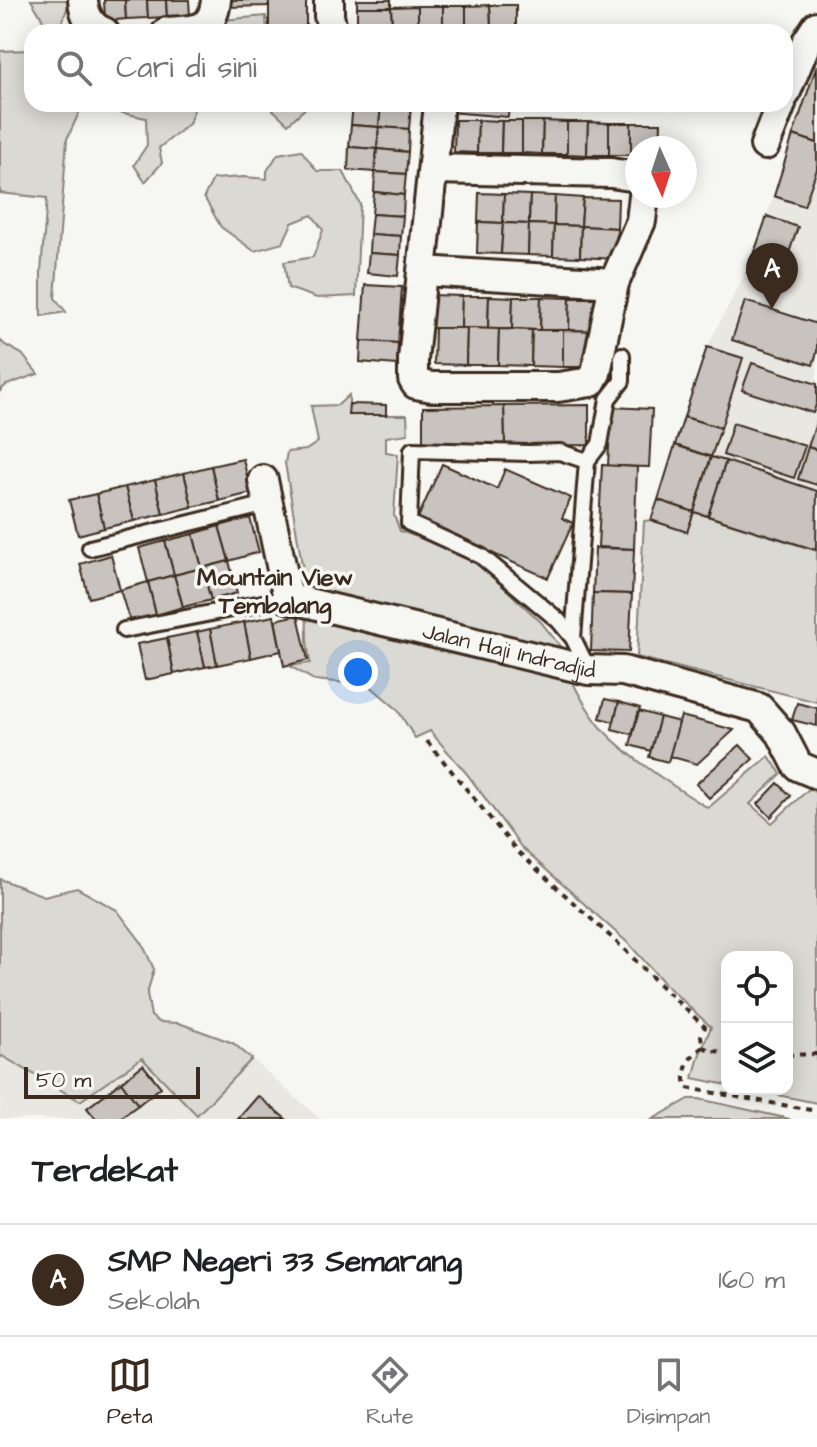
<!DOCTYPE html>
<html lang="id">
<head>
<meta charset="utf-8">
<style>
	body { margin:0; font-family:"Architects Daughter",sans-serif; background:#f6f6f6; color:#202124 }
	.controls { position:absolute; right:24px; bottom:24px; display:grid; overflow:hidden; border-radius:16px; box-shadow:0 4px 20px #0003 }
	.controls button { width:72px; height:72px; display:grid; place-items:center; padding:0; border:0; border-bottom:2px solid #e0e0e0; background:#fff; color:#202124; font:40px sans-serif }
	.compass { position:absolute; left:625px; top:136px; width:72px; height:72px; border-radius:50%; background:#fff; box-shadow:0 4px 20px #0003; rotate:177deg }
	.scale { position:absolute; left:24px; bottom:20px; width:176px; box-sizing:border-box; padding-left:8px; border:4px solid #3b2a1e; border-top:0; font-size:22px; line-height:28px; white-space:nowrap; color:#3b2a1e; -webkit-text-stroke:6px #f6f6f2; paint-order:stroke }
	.you { position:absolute; left:358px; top:672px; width:28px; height:28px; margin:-20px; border:6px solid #fff; border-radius:50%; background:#1a73e8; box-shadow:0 0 0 12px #1a73e833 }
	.badge { display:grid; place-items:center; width:52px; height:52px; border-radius:50%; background:#3b2a1e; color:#fff; font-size:26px; font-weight:700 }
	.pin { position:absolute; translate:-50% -66px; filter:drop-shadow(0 2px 4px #0008) }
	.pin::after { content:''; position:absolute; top:42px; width:28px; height:24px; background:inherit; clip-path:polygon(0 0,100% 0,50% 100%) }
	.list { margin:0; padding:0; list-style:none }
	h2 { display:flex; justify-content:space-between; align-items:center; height:104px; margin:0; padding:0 32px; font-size:34px }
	h2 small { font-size:26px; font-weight:400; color:#757577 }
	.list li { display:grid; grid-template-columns:52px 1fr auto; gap:24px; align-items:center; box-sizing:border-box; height:112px; padding:0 32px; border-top:2px solid #e0e0e0 }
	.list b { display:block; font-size:30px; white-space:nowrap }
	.list p { margin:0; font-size:26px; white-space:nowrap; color:#757577 }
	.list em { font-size:26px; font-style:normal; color:#757577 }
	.icon { flex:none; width:44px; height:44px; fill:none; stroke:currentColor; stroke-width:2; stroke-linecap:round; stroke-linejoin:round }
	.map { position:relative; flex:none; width:817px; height:1119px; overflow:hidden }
	.search { position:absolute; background:#fff; box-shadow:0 4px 20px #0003; left:24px; right:24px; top:24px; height:88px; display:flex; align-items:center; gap:20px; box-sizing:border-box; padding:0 28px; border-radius:24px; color:#757577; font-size:30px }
	.sheet { height:216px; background:#fff }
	nav { display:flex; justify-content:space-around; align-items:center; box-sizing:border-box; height:112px; border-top:2px solid #e0e0e0; background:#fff; font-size:22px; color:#757577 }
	nav a { display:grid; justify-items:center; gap:4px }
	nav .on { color:#3b2a1e }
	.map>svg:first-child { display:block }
	.built { fill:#e8e7e2 }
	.green { fill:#dad9d3; stroke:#8a8278; stroke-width:2 }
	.building { fill:#c8c3be; stroke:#3b2a1e; stroke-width:2 }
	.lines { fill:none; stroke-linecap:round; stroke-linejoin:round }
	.lane-casing { stroke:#3b2a1e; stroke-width:20 }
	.street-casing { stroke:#3b2a1e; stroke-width:34 }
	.path { stroke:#3b2a1e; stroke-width:4; stroke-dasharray:6 6; stroke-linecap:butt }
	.lane { stroke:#f6f6f2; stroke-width:14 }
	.street { stroke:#f6f6f2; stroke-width:28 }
	.labels { text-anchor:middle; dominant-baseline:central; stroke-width:7; stroke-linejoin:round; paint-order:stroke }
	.street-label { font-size:22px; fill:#3b2a1e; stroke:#f6f6f2 }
	.neighbourhood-label { font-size:24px; font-weight:bold; fill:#3b2a1e; stroke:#f6f6f2 }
</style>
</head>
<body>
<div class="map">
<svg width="817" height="1119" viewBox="0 0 817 1119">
	<rect width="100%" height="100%" fill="#f6f6f2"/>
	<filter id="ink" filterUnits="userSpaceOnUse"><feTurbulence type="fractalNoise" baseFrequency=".0125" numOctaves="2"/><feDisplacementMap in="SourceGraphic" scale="16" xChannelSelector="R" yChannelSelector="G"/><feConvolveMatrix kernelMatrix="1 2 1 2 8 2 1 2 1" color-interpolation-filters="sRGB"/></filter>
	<g filter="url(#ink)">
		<g class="built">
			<path d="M817 65V551L694 512 687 532 651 520 707 347 746 272 774 196Z"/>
			<path d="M2 1056 80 1101 142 1058 197 1115 252 1059 320 1119H0V1058Z"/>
		</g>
		<g class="green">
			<path d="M31 0H70L59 32H40L45 23Z"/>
			<path d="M266 16 267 32H227L222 20Z"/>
			<path d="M32 47V104H77L79 113 67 139 55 298 66 312 41 316V271L47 198 0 193V51L30 50Z"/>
			<path d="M196 104 189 124 159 148 162 163 145 182 134 165 147 145 146 118 118 112 119 106Z"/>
			<path d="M267 104H310L288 124Z"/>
			<path d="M301 150 317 171H343L360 204 356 296 317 298 288 288 284 262 313 257 323 230 312 215 292 223 283 243 254 251 221 227 204 197 213 179 244 177 267 179V171L278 154Z"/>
			<path d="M0 340 5 345 22 354 38 374 6 385 0 391Z"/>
			<path d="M349 395V415H407L408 434 386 437V452L398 454 394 515 400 531 459 552 482 567 541 622 560 646 558 653C572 681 588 716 611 738 640 765 675 787 708 808L769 756 781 774 750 804 772 823 810 788 817 794V1103L748 1089H787V957H727V1085L693 1078 699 1056 711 1027 667 986 629 944 522 848 467 774 430 731 415 738 397 709 369 685 314 680 290 666 310 663 307 641 306 588 285 463 287 452 306 450 318 442 311 406 338 405Z"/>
			<path d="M694 512 817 551V702L637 657 644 521 651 520 687 531Z"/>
			<path d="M0 879 44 896 77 888 117 910 142 943 154 969 147 994 151 1016 159 1022 179 1023 233 1043 252 1059 197 1115 142 1058 80 1101 2 1056 0 1058Z"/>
			<path d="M689 1099H699L790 1119H653Z"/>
		</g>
		<g class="building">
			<path d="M104 0H125L126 19 105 21Z"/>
			<path d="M125 0H147L148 18 126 19Z"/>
			<path d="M147 0H166L167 17 148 18Z"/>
			<path d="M166 0H189L190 16 167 17Z"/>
			<path d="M228 0H269V6L228 7Z"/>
			<path d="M269 0H306V28L269 29Z"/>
			<rect x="357" y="0" width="34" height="7"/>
			<path d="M490 5H516V32H491Z"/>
			<path d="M490 5 491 32H466V6Z"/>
			<rect x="418" y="6" width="25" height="26"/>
			<path d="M418 6V32H392L391 7Z"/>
			<rect x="443" y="6" width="23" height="26"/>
			<path d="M357 7H391L392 32H357Z"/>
			<path d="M817 65V143L793 135Z"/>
			<path d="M353 104H381L379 127 351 125Z"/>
			<path d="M381 104 411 107 409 129 379 127Z"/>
			<path d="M451 104H509L508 117 450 112Z"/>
			<path d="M455 120H478L477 153 454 152Z"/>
			<path d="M478 120 502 121 501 153H477Z"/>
			<path d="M502 121H522V153H501Z"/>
			<path d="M522 121H543L542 154 522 153Z"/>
			<path d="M543 121 567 122V154H542Z"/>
			<path d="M567 122H588L587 155 567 154Z"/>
			<path d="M588 122 609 123V155H587Z"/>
			<rect x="609" y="123" width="22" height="32"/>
			<path d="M631 123H661L660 148H637V156L631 155Z"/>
			<path d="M351 125 379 127 377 149 349 147Z"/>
			<path d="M379 127 409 129 408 152 377 149Z"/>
			<path d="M793 135 817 143V169L804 206 774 196Z"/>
			<path d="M349 147 377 149 375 172 348 170Z"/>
			<path d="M377 149 408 152 406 174 375 172Z"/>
			<path d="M375 172 406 174 404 195 374 192Z"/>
			<path d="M374 192 404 195 403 216 372 214Z"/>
			<path d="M479 193 504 194 503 223 478 222Z"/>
			<path d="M504 194 530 195 529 224 503 223Z"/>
			<path d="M530 195 555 196 554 225 529 224Z"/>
			<path d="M555 196 583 198 581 226 554 225Z"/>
			<path d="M583 198 618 199 617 228 581 226Z"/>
			<path d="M372 214 403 216 401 236 370 234Z"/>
			<path d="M767 216 798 227 778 284 747 273Z"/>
			<path d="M478 222 503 223 501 254 477 253Z"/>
			<path d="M503 223 529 224 528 255 501 254Z"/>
			<path d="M529 224 554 225 553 256 528 255Z"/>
			<path d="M554 225 581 226 580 257 553 256Z"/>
			<path d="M581 226 617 228 616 259 580 257Z"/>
			<path d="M370 234 401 236 400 255 369 253Z"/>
			<path d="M369 253 400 255 398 276 367 273Z"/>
			<path d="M365 285 402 287 398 343 361 341Z"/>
			<path d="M431 295 462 296 461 328H430Z"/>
			<path d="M462 296H489L488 329 461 328Z"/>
			<path d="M489 296 513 297 512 329H488Z"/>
			<path d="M513 297H541L540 330 512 329Z"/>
			<path d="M541 297 570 298 569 330H540Z"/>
			<path d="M570 298H598V331L569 330Z"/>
			<path d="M745 301 817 324V352L813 365 732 340Z"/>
			<path d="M435 328H467L466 365 434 364Z"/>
			<path d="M467 328 499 329 498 365H466Z"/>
			<path d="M499 329 532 330 531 366 498 365Z"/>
			<path d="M532 330H563V367L531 366Z"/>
			<path d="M563 330 593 331 592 367H563Z"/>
			<path d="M361 341 398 343 397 365 360 362Z"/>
			<path d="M707 347 743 358 721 428 684 417Z"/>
			<path d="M752 363 817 384V402L813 413 742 390Z"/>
			<path d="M349 404 386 405V415H348Z"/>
			<path d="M589 405V445L505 446 504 406Z"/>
			<path d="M504 406 505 446 423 447V407Z"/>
			<path d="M611 407 652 409 649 467 608 466Z"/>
			<path d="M684 417 721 428 711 457 675 445Z"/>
			<path d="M817 420V450L808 447Z"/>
			<path d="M733 423 805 446 794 478 723 455Z"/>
			<path d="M675 445 711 457 694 512 658 500Z"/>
			<path d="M808 447 817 450V485L798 479Z"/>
			<path d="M711 457 726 461 708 516 694 512Z"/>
			<path d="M243 459 251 493 219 501 211 466Z"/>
			<path d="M726 461 817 491 816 550 708 516Z"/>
			<path d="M442 464 497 489 505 469 571 498 562 518 573 523 548 578 417 520Z"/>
			<path d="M602 465 637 467 634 549 598 547Z"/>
			<path d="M211 466 219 501 192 507 184 473Z"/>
			<path d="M184 473 192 507 163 514 155 480Z"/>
			<path d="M155 480 163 514 134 521 125 487Z"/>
			<path d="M125 487 134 521 104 528 96 494Z"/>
			<path d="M96 494 104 528 78 535 69 500Z"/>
			<path d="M658 500 694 512 687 532 651 520Z"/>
			<path d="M250 518 259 552 229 561 219 526Z"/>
			<path d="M219 526 229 561 202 568 193 534Z"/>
			<path d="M193 534 202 568 174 575 165 541Z"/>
			<path d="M165 541 174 575 148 582 139 548Z"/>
			<path d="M595 548 634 549 632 594 593 593Z"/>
			<path d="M111 555 120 590 89 598 80 564Z"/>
			<path d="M229 561 237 593 211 600 202 568Z"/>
			<path d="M202 568 211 600 183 607 174 575Z"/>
			<path d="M174 575 183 607 156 615 148 582Z"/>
			<path d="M148 582 156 615 130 622 120 590Z"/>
			<path d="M593 593 632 594 629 652 591 651Z"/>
			<path d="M298 615 308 660 284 666 275 620Z"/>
			<path d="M274 616 281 651 251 658 244 622Z"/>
			<path d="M244 622 251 658 217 665 210 629Z"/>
			<path d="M210 629 217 665 205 667 197 632Z"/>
			<path d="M197 632 205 667 174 674 167 638Z"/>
			<path d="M167 638 174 674 145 680 137 644Z"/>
			<path d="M605 699 619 702 614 722 600 718Z"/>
			<path d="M619 702 640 708 632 734 612 729Z"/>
			<path d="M797 703 817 708V726L792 720Z"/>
			<path d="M639 711 660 717 651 751 630 745Z"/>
			<path d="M681 716 708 723 734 730 697 764 669 756Z"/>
			<path d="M660 717 679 722 668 762 649 757Z"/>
			<path d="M740 745 753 759 709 798 696 784Z"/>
			<path d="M778 783 791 796 771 817 758 804Z"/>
			<path d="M143 1065 161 1087 138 1105 121 1082Z"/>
			<path d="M121 1082 138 1105 119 1119H96L87 1108Z"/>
			<path d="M258 1096 286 1119H238Z"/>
		</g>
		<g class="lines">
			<g class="lane-casing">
				<g id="lane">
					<path d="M587 461 600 444 608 399 622 381V355"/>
					<path d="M90 548 267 504"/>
					<path d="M124 630 288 598"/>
					<path d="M573 638 558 620 481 556 409 523 412 450 529 453 560 452 587 461 573 638 588 669"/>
				</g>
			</g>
			<g class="street-casing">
				<g id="street">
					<path d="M83 0C84 14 90 27 104 32"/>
					<path d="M329 0V16L333 32"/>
					<path d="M167 32C193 30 213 33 216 0"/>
					<path d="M785 94 806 43 817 26"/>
					<path d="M439 104 413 360V379L416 384 432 387H558L591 382 596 373 614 283"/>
					<path d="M765 145 781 104"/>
					<path d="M434 169 611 173 637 177"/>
					<path d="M423 271 614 283 641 221 644 196"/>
					<path id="s1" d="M263 480 288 598 588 670 623 671 759 708 781 733 798 766 817 774"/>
				</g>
			</g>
			<g class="path">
				<path d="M427 741 517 851 623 948 667 992 705 1027 701 1036 703 1047 712 1051 727 1052"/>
				<path d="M703 1047C688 1056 681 1072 687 1088L817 1111"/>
				<path d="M787 1055 817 1054"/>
			</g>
			<use href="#lane" class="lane"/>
			<use href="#street" class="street"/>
		</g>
	</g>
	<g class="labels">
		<g class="street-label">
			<text stroke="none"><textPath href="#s1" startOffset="348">Jalan Haji Indradjid</textPath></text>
		</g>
		<g class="neighbourhood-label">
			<text x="275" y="578">Mountain View<tspan x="275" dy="28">Tembalang</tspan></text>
		</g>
	</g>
</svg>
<div class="controls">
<button><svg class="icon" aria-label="locate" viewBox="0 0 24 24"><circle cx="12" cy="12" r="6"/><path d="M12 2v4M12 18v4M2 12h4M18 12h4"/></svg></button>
<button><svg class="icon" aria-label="layers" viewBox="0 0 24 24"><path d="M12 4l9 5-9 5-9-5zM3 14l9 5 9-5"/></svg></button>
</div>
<svg class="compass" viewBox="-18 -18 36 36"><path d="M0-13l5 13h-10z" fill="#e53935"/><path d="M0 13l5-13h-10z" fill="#757577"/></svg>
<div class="scale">50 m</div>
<div class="you"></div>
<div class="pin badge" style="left:772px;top:309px">A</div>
<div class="search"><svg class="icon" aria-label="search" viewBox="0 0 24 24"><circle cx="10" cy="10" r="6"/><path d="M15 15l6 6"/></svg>Cari di sini</div>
</div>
<section class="sheet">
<h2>Terdekat<small></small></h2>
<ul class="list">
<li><span class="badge">A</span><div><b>SMP Negeri 33 Semarang</b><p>Sekolah</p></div><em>160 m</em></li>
</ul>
</section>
<nav>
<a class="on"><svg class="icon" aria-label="map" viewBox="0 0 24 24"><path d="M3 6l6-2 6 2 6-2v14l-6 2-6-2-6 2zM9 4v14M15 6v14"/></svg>Peta</a>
<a><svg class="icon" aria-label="directions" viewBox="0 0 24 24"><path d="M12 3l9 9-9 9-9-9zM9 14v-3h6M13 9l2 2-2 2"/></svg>Rute</a>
<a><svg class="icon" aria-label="saved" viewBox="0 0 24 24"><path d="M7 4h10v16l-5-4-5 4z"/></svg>Disimpan</a>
</nav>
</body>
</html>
